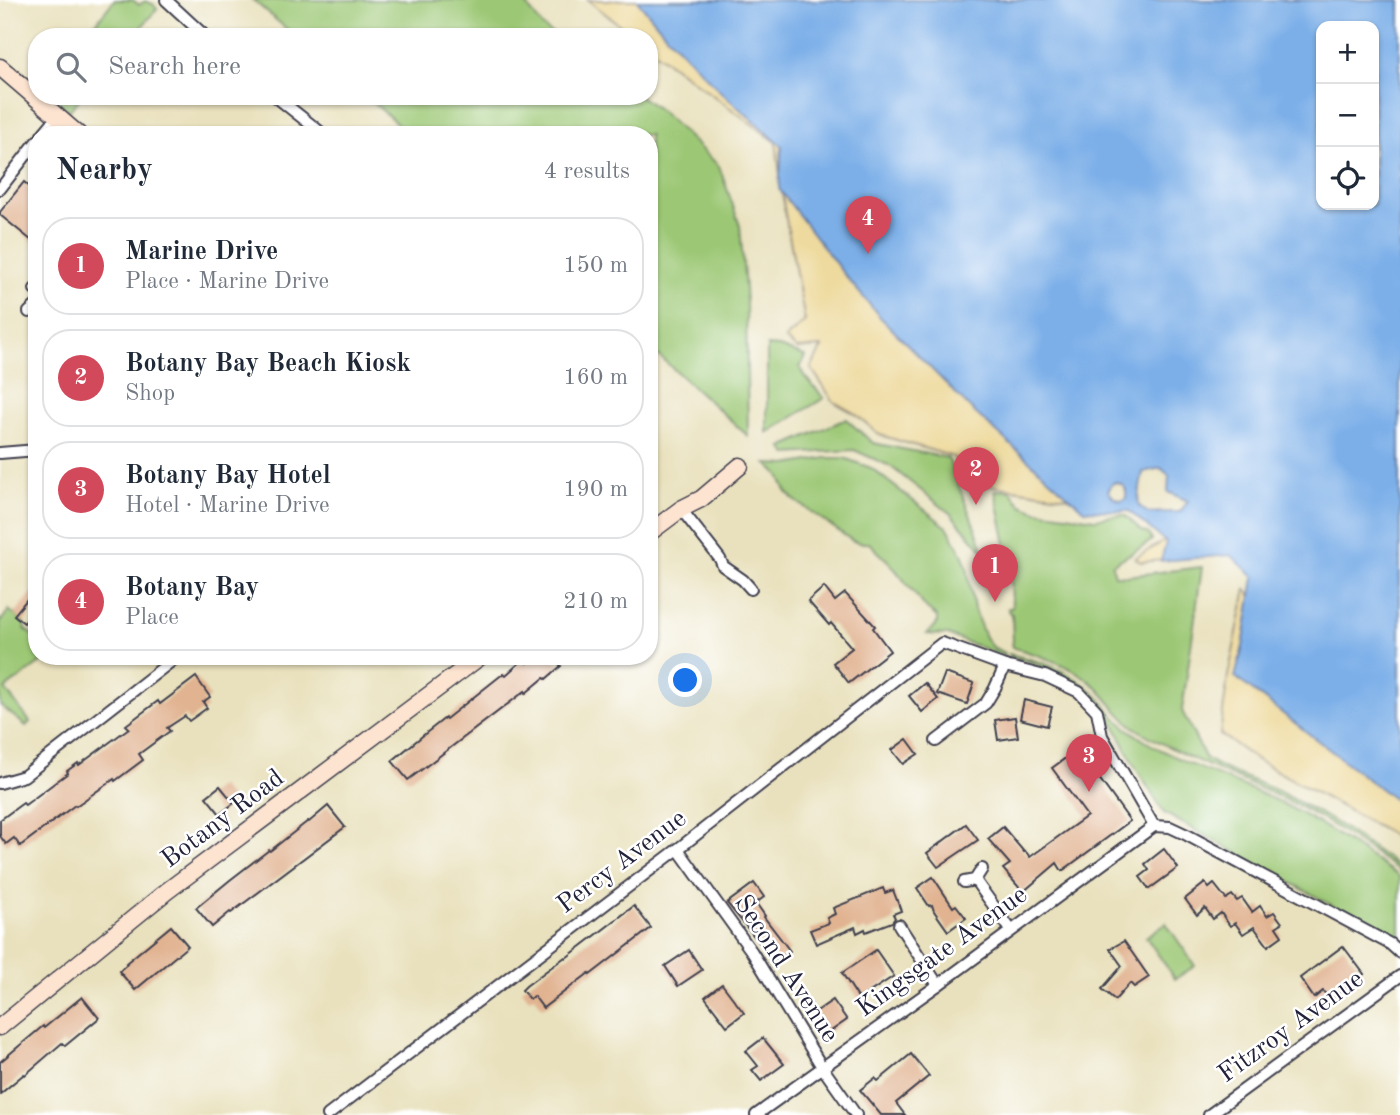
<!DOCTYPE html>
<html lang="en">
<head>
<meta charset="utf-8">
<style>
	body { margin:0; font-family:"Old Standard TT",serif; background:#f2f2f3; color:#1f2937 }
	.controls { position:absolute; right:21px; top:21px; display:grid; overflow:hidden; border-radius:14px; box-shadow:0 2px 5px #0004 }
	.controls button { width:63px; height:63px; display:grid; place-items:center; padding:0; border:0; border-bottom:2px solid #e0e1e3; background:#fff; color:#1f2937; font:35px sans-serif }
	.you { position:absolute; left:686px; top:681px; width:24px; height:24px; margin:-18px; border:5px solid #fff; border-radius:50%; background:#1a73e8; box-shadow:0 0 0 10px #1a73e833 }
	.badge { display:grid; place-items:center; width:46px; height:46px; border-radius:50%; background:#d1495b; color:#fff; font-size:23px; font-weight:700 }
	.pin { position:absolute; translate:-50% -58px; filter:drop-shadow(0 2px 4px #0008) }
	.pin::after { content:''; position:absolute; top:37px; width:24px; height:21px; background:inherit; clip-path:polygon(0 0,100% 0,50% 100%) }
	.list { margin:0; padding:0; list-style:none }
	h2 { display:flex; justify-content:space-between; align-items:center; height:91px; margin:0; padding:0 28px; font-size:30px }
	h2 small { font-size:23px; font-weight:400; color:#747a83 }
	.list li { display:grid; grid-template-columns:46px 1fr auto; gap:21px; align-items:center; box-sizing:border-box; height:98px; margin:0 14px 14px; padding:0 14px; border:2px solid #e0e1e3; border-radius:28px }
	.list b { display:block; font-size:26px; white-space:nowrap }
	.list p { margin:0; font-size:23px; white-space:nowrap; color:#747a83 }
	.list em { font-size:23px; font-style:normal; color:#747a83 }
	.icon { flex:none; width:38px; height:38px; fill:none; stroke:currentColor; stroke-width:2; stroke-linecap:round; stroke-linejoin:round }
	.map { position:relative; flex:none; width:1400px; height:1115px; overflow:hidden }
	.search { position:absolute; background:#fff; box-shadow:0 2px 5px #0004; left:28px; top:28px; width:630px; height:77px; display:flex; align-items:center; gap:18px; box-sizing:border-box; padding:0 24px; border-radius:28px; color:#747a83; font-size:26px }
	.panel { position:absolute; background:#fff; box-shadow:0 2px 5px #0004; left:28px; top:126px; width:630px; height:539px; border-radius:28px }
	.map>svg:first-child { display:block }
	.green { fill:#9cc875; stroke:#5f7558; stroke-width:2 }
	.sand { fill:#eeda9e; stroke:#887e6c; stroke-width:2; fill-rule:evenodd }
	.water { fill:#7cafe8; stroke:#4f6892; stroke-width:2; fill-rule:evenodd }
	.building { fill:#e1b391 }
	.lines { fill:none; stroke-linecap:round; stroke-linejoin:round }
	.street-casing { stroke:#403f4e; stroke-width:14 }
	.secondary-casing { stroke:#403f4e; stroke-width:19 }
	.street { stroke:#fff; stroke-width:10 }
	.secondary { stroke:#fde4d1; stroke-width:16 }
	.labels { text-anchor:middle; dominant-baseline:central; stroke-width:5; stroke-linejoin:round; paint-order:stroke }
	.street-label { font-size:26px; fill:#22223b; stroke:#fff }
</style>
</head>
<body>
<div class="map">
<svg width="1400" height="1115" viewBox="0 0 1400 1115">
	<rect width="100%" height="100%" fill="#fff"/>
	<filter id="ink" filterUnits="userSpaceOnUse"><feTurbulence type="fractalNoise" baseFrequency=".0143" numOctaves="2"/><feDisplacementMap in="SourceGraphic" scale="14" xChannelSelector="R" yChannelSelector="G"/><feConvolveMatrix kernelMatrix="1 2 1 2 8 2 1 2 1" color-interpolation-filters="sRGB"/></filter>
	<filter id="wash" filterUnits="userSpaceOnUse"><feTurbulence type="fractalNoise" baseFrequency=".00686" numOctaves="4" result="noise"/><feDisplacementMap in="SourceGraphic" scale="28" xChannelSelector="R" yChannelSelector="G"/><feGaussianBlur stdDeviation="1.57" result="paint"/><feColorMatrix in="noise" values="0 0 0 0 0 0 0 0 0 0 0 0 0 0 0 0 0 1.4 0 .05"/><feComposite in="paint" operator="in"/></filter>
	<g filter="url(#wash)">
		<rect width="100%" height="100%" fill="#e9e1bd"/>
		<g class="green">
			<path d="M114 0H133L139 5 145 1 153 4 157 9 133 37H85Z"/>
			<path d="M253 0H523L543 27 557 37H296Z"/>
			<path d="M51 96H82L69 111Z"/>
			<path d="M366 96H640L662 112 719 166 740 226 746 301 748 436 649 347V135H410Z"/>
			<path d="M767 346 779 347 805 356 800 368 804 376 824 398 767 433Z"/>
			<path d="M846 419 873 443 948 458 985 553 951 514 890 466 854 450 787 454 782 447Z"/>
			<path d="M826 458H844L871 468 948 528 963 556 967 567 974 609 985 637 991 646 1004 653V656L948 635 927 634 937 624V617L927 609 890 563 869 543H861L853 541 793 499 786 491 779 475 767 464 787 465Z"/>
			<path d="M995 490 1011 491 1021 505 1037 511 1095 519 1111 516 1125 515 1142 531 1149 534 1152 540C1140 550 1125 556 1112 565L1115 575 1127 576 1202 567 1182 711 1206 759 1227 770 1278 791 1323 815 1344 828 1400 867V871C1365 847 1330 821 1292 803 1241 778 1186 759 1138 730 1121 719 1111 702 1097 688 1075 665 1042 657 1012 647L1013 640 1012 614 1008 611V608H1012L1011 569Z"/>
			<path d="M9 610 24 623 25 629 37 639V656H50L5 689 30 722 26 726 0 705V620L1 621Z"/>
			<path d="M1009 654C1041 661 1071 670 1095 694 1104 702 1111 714 1120 722 1129 731 1139 737 1150 744 1190 767 1236 781 1277 801 1321 822 1360 850 1400 877V943L1164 813 1134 765 1115 726 1094 698 1064 676 1031 662 1010 657Z"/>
			<path d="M1166 923 1195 966 1175 979 1146 937Z"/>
		</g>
		<g class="sand">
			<path d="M588 0H745L1140 487 1138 505 1148 513 1180 512 1230 554 1141 562 1135 558 1173 536 1130 509 1101 502 960 481 954 457 880 435 854 413 834 402 811 368 822 347 797 349 785 339 805 321 784 208 776 142 649 48V37H635ZM1115 482 1123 485 1126 490V498L1121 501 1114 498 1108 491 1112 484Z"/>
			<path d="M1246 589 1284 647 1400 739V839L1255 759 1220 734 1228 676Z"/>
		</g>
		<path class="water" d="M637 0H1400V804L1235 677 1243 646 1254 577 1252 575 1231 555 1161 561 1166 542 1129 511 1084 510 973 411 880 317 843 273 779 189 782 146 722 93 667 36ZM1321 26H1374V205H1321ZM1161 468 1169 476 1168 492 1188 501 1180 512 1148 513 1138 505 1139 493 1143 472ZM1115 482 1123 485 1126 490V498L1121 501 1114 498 1108 491 1112 484Z"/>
		<g id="blocks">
			<g class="building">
				<path d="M24 182 37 193V245L0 215V212Z"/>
				<path d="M37 587V606L24 623 14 615Z"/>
				<path d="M824 587 835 601 845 593 875 626 873 628 890 651 849 683 833 663 852 648 831 623 829 625 808 601Z"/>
				<path d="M535 656H552L561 666 546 679 544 678 526 693 525 691 408 780 392 761 426 733 445 718 446 719 504 673 506 675 524 659 527 663Z"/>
				<path d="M945 673 974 683 967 704 937 694Z"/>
				<path d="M196 677 210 697 203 702 207 708 189 721 185 716 167 728 170 731 139 754 143 760 115 781 114 779 76 806 75 805 20 846 14 838 6 844 0 836V820L23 803 25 805 68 773 67 771 78 763 79 765 129 728 126 725 158 701 160 704Z"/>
				<path d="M925 683 938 699 922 712 909 696Z"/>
				<path d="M1024 700 1052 707 1047 726 1020 719Z"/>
				<path d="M1015 717 1018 737 998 740 995 720Z"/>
				<path d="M907 739 918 754 903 764 892 750Z"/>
				<path d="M1078 749 1130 821 1062 871 1057 863 1023 892 1003 869 1010 864 988 839 1003 827 1024 852 1025 851 1030 857 1087 816 1052 768Z"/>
				<path d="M220 786 234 803 220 814 206 797Z"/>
				<path d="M328 806 345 827 231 913 230 912 212 927 196 908 230 880 269 850 270 851 308 821 309 822Z"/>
				<path d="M966 824 978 840 938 867 927 853Z"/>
				<path d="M1164 849 1178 868 1149 889 1140 877 1149 870 1145 864Z"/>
				<path d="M933 877 953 907 956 905 966 918 948 931 934 911 932 905 929 906 917 888Z"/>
				<path d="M754 883 764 897 756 903 765 916 764 917 790 951 775 962 727 903Z"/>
				<path d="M1205 883 1209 888 1214 884 1226 899 1232 895 1237 901 1242 898 1252 912 1260 906 1267 916 1274 912 1282 923 1276 927 1282 936 1268 946 1254 927 1243 934 1235 923 1230 926 1221 913 1213 919 1205 908 1197 915 1185 899Z"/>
				<path d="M883 888 885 893 893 890 901 911 893 914 895 918 892 922 866 932 865 929 857 933 855 927 816 944 810 930 829 923 827 918 835 914 833 908Z"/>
				<path d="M634 906 651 928 590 975 589 973 543 1008 534 996 529 999 522 990 526 986 565 957 566 958Z"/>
				<path d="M171 926 188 946 135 990 119 971 127 964 126 963Z"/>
				<path d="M1124 941 1149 977 1134 987 1130 983 1115 1000 1102 989 1122 966 1110 949Z"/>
				<path d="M1343 946 1364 974 1330 1000 1323 991 1314 998 1300 978Z"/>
				<path d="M689 950 702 970 678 986 665 966Z"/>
				<path d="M876 950 894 976 859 999 842 973Z"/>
				<path d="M722 984 744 1013 727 1026 705 997Z"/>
				<path d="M82 997 99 1018 65 1046 62 1043 25 1075 24 1074 0 1094V1062L43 1026 44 1028Z"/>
				<path d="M833 1000 847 1020 825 1035 811 1015Z"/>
				<path d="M763 1038 784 1064 761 1081 752 1070 758 1066 746 1051Z"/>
				<path d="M911 1054 929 1076 896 1103 905 1115H881L860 1090 875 1078 878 1081Z"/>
			</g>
		</g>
	</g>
	<g filter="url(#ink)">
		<use href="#blocks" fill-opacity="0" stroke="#403f4e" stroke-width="2"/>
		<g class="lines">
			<g class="street-casing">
				<g id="street">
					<path d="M166 0 206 37"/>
					<path d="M275 96 324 135"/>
					<path d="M42 135 57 117"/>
					<path d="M0 189 37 141"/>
					<path d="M35 289 37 291"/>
					<path d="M29 312 37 305"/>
					<path d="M0 453 37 450"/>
					<path d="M681 509 720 559 723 566 743 580 751 589"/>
					<path d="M936 741 986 703 995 688 1005 666"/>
					<path d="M0 783 24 776 178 656"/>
					<path d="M1154 826 1170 827 1187 835 1390 944 1400 953"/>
					<path d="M678 849 752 952 822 1067 856 1115"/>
					<path d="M975 880 1011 930"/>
					<path d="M964 882 975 880 982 869"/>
					<path d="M899 925 938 985"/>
					<path d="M328 1115 678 849 942 643 1005 666 1045 676 1079 692 1097 711 1102 736 1154 826"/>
					<path d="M756 1115 938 985 1154 826"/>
					<path d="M1209 1115 1400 976"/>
				</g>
			</g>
			<g class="secondary-casing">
				<g id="secondary">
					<path d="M0 67 79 135"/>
					<path d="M649 533 681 509 701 499 740 466"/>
					<path d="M0 1027 167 891 481 656"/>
				</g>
			</g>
			<use href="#street" class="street"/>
			<use href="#secondary" class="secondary"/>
		</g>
	</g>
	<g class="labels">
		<g class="street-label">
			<text transform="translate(223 819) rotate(-37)">Botany Road</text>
			<text transform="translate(622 862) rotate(-37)">Percy Avenue</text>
			<text transform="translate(942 952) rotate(-36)">Kingsgate Avenue</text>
			<text transform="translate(786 969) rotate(57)">Second Avenue</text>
			<text transform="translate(1291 1027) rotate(-36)">Fitzroy Avenue</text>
		</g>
	</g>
</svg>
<div class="controls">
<button>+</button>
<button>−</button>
<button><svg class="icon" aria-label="locate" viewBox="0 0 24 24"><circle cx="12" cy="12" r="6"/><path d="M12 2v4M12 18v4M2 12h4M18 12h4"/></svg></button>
</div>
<div class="you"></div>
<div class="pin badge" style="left:995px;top:602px">1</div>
<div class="pin badge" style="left:976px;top:505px">2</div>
<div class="pin badge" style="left:1089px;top:792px">3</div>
<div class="pin badge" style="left:868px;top:254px">4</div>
<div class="search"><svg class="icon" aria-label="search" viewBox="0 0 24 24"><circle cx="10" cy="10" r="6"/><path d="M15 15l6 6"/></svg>Search here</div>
<section class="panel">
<h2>Nearby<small>4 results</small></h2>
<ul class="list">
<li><span class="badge">1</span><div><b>Marine Drive</b><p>Place · Marine Drive</p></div><em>150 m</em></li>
<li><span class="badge">2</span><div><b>Botany Bay Beach Kiosk</b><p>Shop</p></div><em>160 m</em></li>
<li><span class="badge">3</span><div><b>Botany Bay Hotel</b><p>Hotel · Marine Drive</p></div><em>190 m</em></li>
<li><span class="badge">4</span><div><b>Botany Bay</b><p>Place</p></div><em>210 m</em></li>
</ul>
</section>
</div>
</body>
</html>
